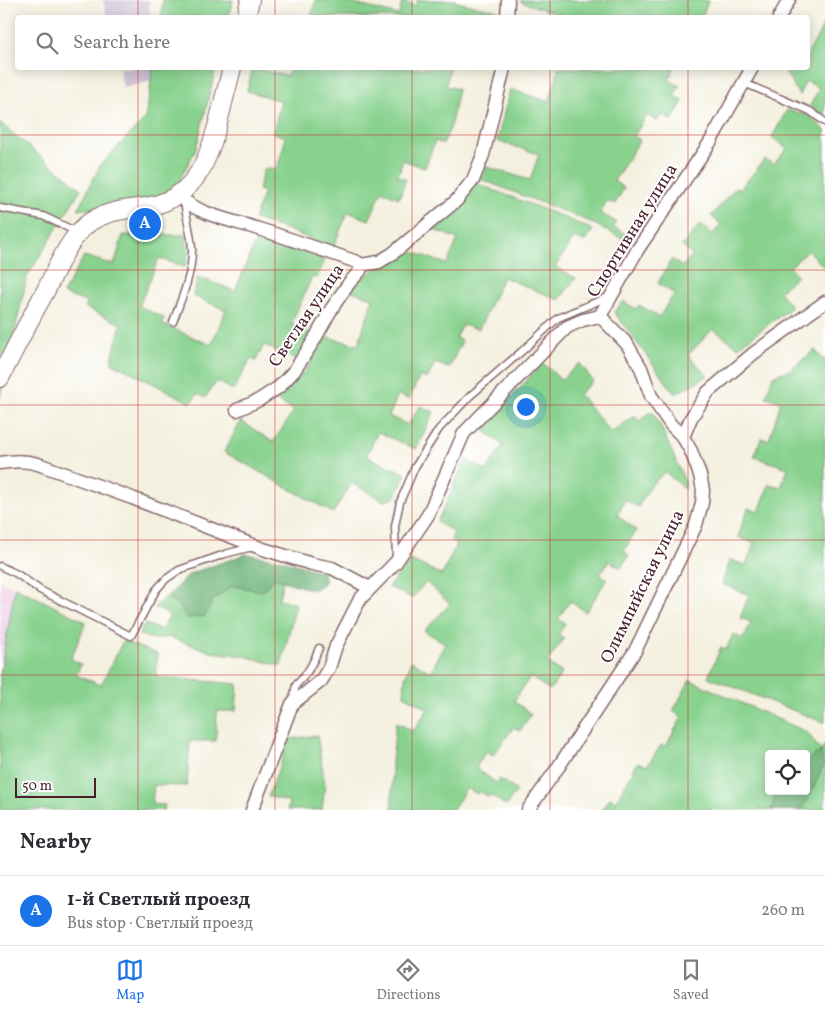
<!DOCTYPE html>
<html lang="en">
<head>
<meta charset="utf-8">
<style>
	body { margin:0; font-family:Vollkorn,serif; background:#f2f2f3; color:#2b2b33 }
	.controls { position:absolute; right:15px; bottom:15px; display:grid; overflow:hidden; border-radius:5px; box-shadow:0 2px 12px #0003 }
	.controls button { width:45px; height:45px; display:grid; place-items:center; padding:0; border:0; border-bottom:1px solid #e1e1e2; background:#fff; color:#2b2b33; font:25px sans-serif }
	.scale { position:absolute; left:15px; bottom:12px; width:81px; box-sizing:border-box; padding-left:5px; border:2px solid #4a1f2b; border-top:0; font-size:14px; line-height:18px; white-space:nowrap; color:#4a1f2b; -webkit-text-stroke:4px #fff; paint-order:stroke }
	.you { position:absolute; left:525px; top:406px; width:18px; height:18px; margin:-12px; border:4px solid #fff; border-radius:50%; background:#1a73e8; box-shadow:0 0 0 8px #1a73e833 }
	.badge { display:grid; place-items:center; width:32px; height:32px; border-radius:50%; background:#1a73e8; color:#fff; font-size:16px; font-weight:700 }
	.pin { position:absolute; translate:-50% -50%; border:2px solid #fff; box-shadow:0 1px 5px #0006 }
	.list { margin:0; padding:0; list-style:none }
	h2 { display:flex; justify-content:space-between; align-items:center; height:65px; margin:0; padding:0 20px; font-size:21px }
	h2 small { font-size:16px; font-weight:400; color:#7c7c81 }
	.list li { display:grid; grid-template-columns:32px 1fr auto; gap:15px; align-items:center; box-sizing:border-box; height:70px; padding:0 20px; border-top:1px solid #e1e1e2 }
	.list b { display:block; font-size:19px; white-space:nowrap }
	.list p { margin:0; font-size:16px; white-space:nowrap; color:#7c7c81 }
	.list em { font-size:16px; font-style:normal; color:#7c7c81 }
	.icon { flex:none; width:28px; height:28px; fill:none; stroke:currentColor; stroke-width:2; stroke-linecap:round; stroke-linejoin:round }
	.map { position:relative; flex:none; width:825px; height:810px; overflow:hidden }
	.search { position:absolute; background:#fff; box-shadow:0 2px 12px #0003; left:15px; right:15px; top:15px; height:55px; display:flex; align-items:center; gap:12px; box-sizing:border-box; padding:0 18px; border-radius:5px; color:#7c7c81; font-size:19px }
	.sheet { height:135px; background:#fff }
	nav { display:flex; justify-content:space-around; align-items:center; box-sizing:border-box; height:70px; border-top:1px solid #e1e1e2; background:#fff; font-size:14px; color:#7c7c81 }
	nav a { display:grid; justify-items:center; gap:2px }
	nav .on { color:#1a73e8 }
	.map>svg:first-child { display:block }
	.built { fill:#edd1e9 }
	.industrial { fill:#ccbfd4 }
	.green { fill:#88d28e; stroke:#69785c; fill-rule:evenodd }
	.forest { fill:#6eb479; stroke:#5c6a52 }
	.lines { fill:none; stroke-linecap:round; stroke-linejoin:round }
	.lane-casing { stroke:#86686a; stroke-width:9 }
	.street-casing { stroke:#86686a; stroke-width:15 }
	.secondary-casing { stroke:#86686a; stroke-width:20 }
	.lane { stroke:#fff; stroke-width:6 }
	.street { stroke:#fff; stroke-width:12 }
	.secondary { stroke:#fff; stroke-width:18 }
	.grid { fill:none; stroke:#d62828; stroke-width:1; stroke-opacity:0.55 }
	.labels { text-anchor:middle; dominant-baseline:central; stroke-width:4; stroke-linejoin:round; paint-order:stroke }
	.street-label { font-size:18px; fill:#4a1f2b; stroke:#fff }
</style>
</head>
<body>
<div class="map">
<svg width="825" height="810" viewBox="0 0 825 810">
	<rect width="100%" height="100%" fill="#fff"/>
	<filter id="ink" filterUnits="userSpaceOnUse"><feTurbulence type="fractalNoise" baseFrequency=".02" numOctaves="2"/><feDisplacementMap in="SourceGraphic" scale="10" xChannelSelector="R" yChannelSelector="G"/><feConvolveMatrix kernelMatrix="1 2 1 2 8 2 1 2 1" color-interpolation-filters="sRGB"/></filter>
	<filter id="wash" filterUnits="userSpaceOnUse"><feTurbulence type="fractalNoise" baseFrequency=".0096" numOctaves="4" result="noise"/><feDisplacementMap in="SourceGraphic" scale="20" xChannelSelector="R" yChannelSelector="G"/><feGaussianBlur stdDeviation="1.12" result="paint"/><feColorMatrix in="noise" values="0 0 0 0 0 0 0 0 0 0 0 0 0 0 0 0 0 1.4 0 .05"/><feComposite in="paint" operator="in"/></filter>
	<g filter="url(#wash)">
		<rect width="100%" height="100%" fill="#f4f0df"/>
		<path class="built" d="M0 582 15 587 0 675Z"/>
		<g class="industrial">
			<path d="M103 0H149L150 17H107Z"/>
			<path d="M119 68H155L156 80 123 88Z"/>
		</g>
		<g class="green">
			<path d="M163 0H233L229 17H161Z"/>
			<path d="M316 0H347V2L399 15 402 2 416 6 417 0H456V2L497 10 496 18 303 17 304 16 311 17Z"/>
			<path d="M521 0H705L708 1 702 17H568L521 2Z"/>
			<path d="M824 24H825V117L810 106 819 88 806 81 799 95 783 68H808V54Z"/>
			<path d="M153 68H216L196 149 162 213 78 209 101 164 146 118Z"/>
			<path d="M253 68 287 76 290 68H450L446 86 458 89 450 129 443 144 435 141 425 168 403 160 398 176 406 179 399 198 382 191 369 220 348 212 333 248 288 230 254 219 264 192 258 190 264 169H277L286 137 273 133 281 101 247 91Z"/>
			<path d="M554 68H674L669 80 680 86 674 95 683 101 672 120 662 115 657 121 647 115 634 136 640 140 614 181 624 188 615 204 607 201 600 213 616 222 613 227 626 234 623 239 588 221 480 179 487 167 530 180 539 154 497 141 510 89 549 102 559 69Z"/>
			<path d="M787 110 809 116 825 130V268L808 251 790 267 797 276 779 292 792 307 738 347 713 329 688 355 708 376 675 394 614 312 623 301 636 309 639 305 659 317 674 294 658 283 672 259 682 267 692 255 682 246 700 224 713 234 721 224 711 216 736 187 740 189 765 159 774 164 787 149 772 137Z"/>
			<path d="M0 123 81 189 27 277 0 398Z"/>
			<path d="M475 183 561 216 593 230 585 241 574 238 555 267 576 278 559 300 503 277 479 329 462 325 456 338 462 341 449 368 435 363 427 379 420 376 409 399 398 395 389 416 408 425 420 406 434 412 416 449 378 432 366 456 406 474 395 498 384 501 352 483 333 513 224 452 241 421 273 442 294 411 275 399 304 372 327 337 358 345 373 298 351 291 357 281 407 250 447 264 458 239 429 228Z"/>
			<path d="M123 235H185L189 251 185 267 159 258 139 306 164 318 162 324 211 345 226 310 193 296 198 277 235 291 258 236 284 244 325 260 317 278 312 277 291 324 312 334 298 360 264 345 256 361 251 359 233 390 217 381 205 398 198 394 191 403 111 362 121 324 86 308V302L63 294 84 256 114 265Z"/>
			<path d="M815 350 823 360 825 359V723L708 677 721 647 726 650 733 634 743 639 751 622 740 618 749 595 722 584 730 560 746 565 754 543 738 537 748 508 759 512 769 484 781 487 788 468 754 457 761 438 769 440 781 402 766 397 773 376 789 370Z"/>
			<path d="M543 363 561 380 580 363 593 381 579 394 611 433 635 416 639 421 652 411 662 429 685 482V489L665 472 651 485 638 507 625 500 617 515 636 530 624 551 629 555 621 568 609 561 600 574 607 579 586 612 570 601 558 619 565 624 558 635 564 639 547 662 562 673 550 690 530 677 514 701 531 714 520 731 514 727 493 755 486 751 476 768 496 783 500 779 517 791 506 806 491 795 489 797 479 791 477 794 467 788 453 809 454 810H392V763L396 722 413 731 428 709 404 695 405 678 411 661 431 672 445 643 424 631 450 604 426 582 412 598 388 587 411 560 442 575 457 543 451 540 454 532 437 522 451 493 465 458 486 471 503 445 482 429Z"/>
			<path d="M273 577 283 581 279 599 296 604 281 666 244 656 212 652 168 637 154 639 139 635 145 624 161 630 170 615 154 607 166 597 178 605 188 618 232 586 263 591Z"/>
			<path d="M15 587 86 622 71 659 81 664 76 675 101 685 123 641 157 654 156 677 238 684 236 711H217L216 741H190L187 786 154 785 152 804 165 805 164 810H0V675Z"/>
			<path d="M690 680 807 732 821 751 825 744V810H602L610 798 616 801 638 762 647 766 661 745 666 746 682 717 673 711ZM769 754H806V791H769Z"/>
			<path d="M317 735 325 784 322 810H287L289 802 268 796 290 739Z"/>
		</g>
		<g class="forest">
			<path d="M246 554 281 560 323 572 325 582 313 590 273 578 263 591 232 586 213 600 205 616 188 618 178 605 166 597 174 590 189 574Z"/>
			<path d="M821 751 823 766 811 794 802 809 798 810H771L776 794 778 791H806V761Z"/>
		</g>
	</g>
	<g filter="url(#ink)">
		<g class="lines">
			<g class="lane-casing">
				<g id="lane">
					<path d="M744 83 810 111 825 122"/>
					<path d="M0 208 43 216 77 232"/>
					<path d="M173 322C181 300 192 275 192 251 192 237 186 216 184 201"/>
					<path d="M396 559 395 526 400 502 415 467 439 429 470 396 521 352 558 318 608 297"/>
					<path d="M0 566 17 574 40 590 131 636 156 590 166 579 179 570 225 554 248 548H252"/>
					<path d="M292 703 296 685C307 675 314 662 319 648"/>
				</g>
			</g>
			<g class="street-casing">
				<g id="street">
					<path d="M507 18 508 0"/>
					<path d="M779 18 789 0"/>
					<path d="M178 195C199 216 235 221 262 230 294 240 325 251 357 262L361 265"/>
					<path d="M237 410 259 400 279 387 294 371 313 342 332 308 349 283 360 271 361 265 379 262 392 254 456 201 473 180 483 155 504 68"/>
					<path d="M683 437 691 418 708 392 754 353 825 302"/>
					<path d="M0 463C14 461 24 460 38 464L132 498 263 549 312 564 332 568 370 588"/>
					<path d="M252 810 292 704 321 681 329 668 336 646 360 599 396 562 428 515 464 433 567 327 583 320 600 316 638 249 709 144 752 68"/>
					<path d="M528 810 559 766 635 651 696 525 702 503 703 490 700 475 691 451 683 437 671 425 651 396 641 368 627 344 600 316"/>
				</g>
			</g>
			<g class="secondary-casing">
				<g id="secondary">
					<path d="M246 18 250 0"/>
					<path d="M0 378C15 348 30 319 46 290 57 268 67 242 86 225 104 210 128 210 150 206 197 197 210 156 220 115 224 99 228 83 232 68"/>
				</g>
			</g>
			<use href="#lane" class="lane"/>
			<use href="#street" class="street"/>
			<use href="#secondary" class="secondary"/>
		</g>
	</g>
	<path class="grid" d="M138 0V18M275 0V18M412 0V18M550 0V18M688 0V18M138 68V810M275 68V810M412 68V810M550 68V810M688 68V810M0 135H825M0 270H825M0 405H825M0 540H825M0 675H825"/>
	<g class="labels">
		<g class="street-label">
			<text transform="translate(633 231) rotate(-58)">Спортивная улица</text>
			<text transform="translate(307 316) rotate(-56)">Светлая улица</text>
			<text transform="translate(643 587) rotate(-64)">Олимпийская улица</text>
		</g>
	</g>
</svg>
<div class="controls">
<button><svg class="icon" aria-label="locate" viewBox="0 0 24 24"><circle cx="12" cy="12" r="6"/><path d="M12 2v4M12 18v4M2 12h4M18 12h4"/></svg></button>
</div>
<div class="scale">50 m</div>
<div class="you"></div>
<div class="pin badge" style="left:145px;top:224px">A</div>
<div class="search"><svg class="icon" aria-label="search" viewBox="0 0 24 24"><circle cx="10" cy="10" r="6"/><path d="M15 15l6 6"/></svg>Search here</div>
</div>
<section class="sheet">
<h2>Nearby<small></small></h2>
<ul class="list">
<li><span class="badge">A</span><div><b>1-й Светлый проезд</b><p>Bus stop · Светлый проезд</p></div><em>260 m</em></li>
</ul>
</section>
<nav>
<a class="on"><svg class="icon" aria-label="map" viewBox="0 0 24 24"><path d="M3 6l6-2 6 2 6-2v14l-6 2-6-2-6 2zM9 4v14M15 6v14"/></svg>Map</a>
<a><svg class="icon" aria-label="directions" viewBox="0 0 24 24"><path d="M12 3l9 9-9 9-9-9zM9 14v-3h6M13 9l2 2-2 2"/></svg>Directions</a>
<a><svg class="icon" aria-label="saved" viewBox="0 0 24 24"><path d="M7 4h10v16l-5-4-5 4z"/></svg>Saved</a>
</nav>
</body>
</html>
